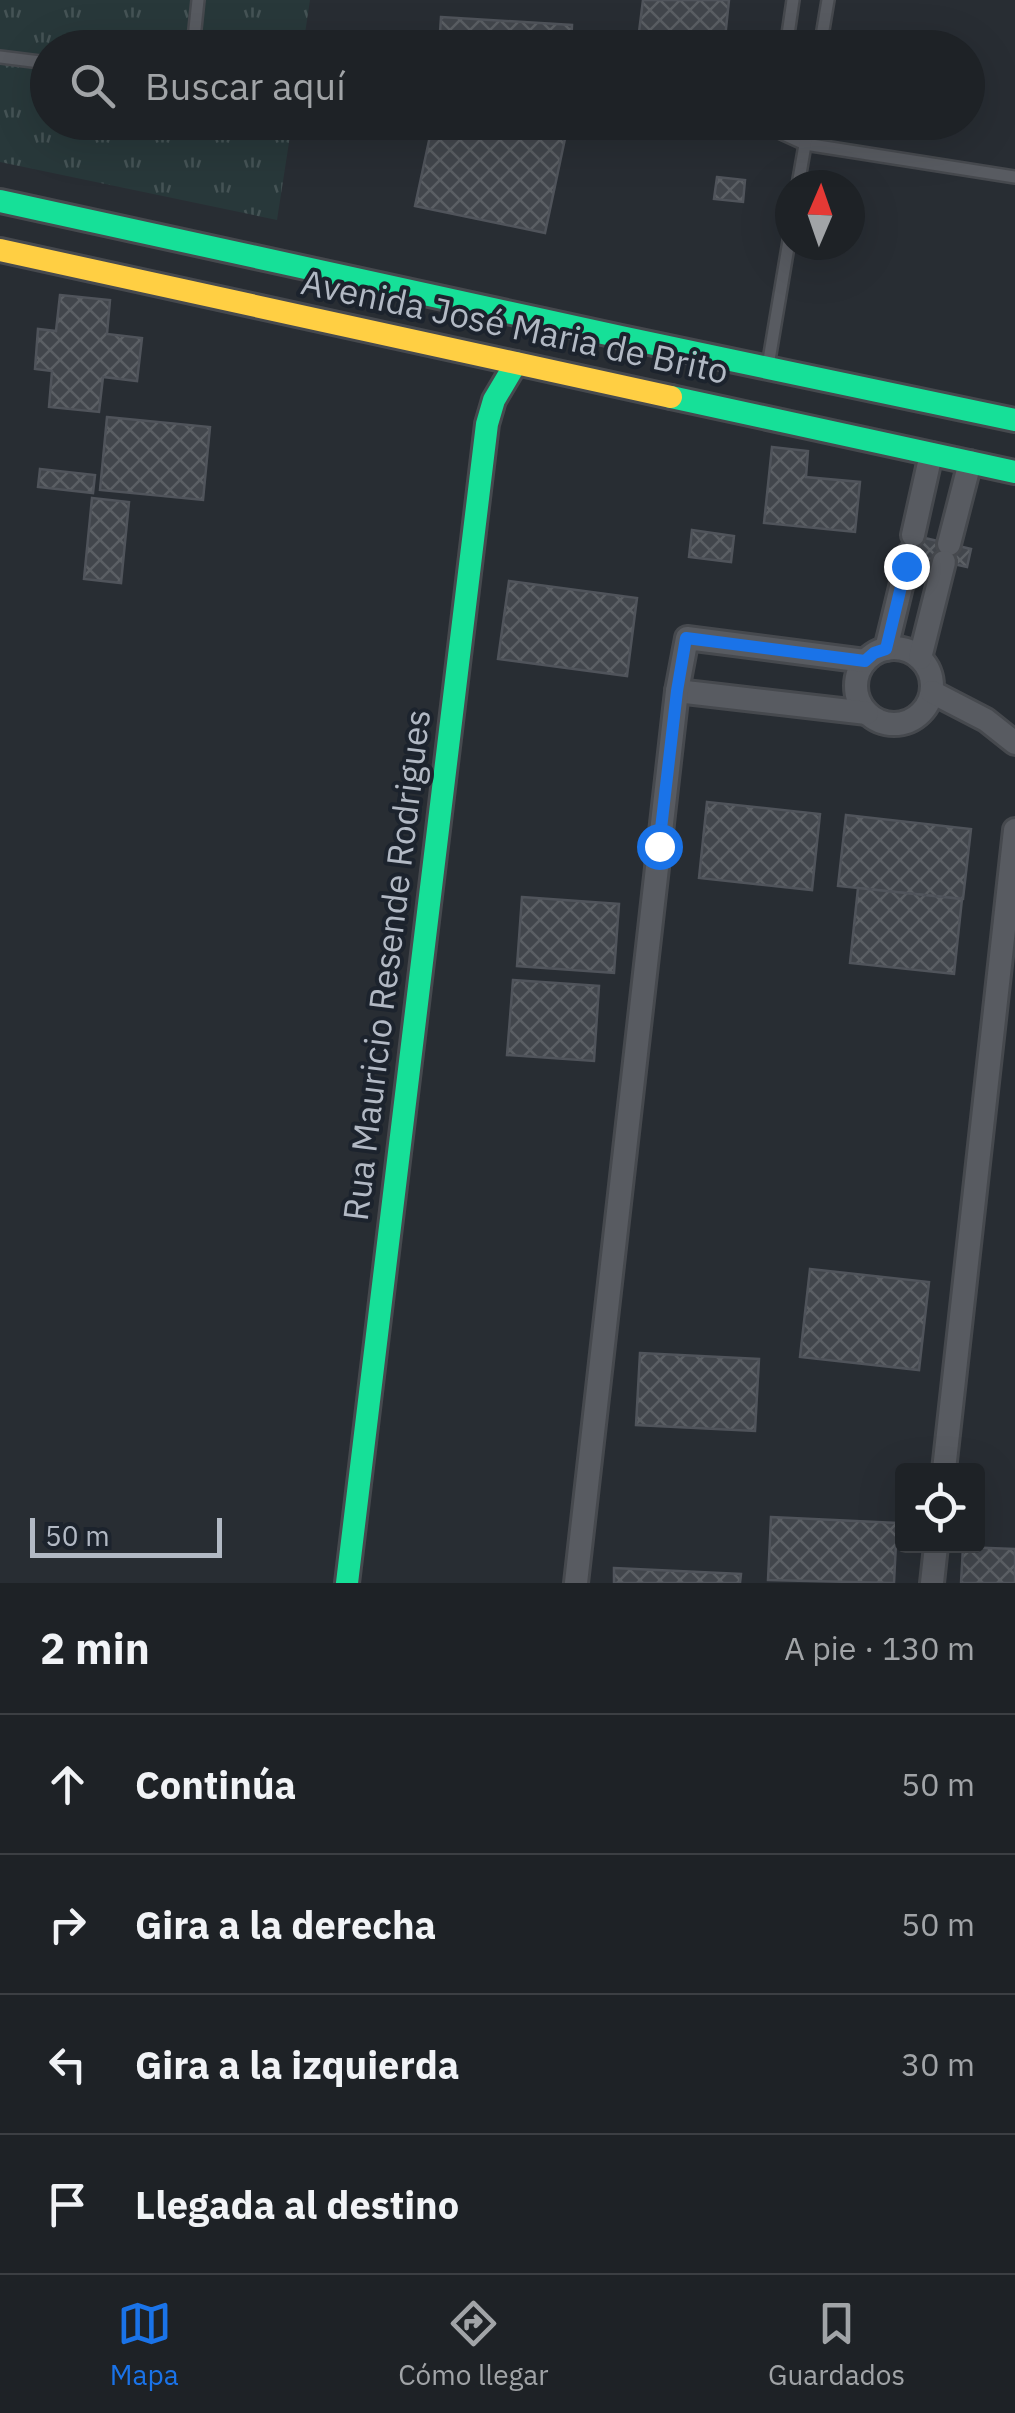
<!DOCTYPE html>
<html lang="es">
<head>
<meta charset="utf-8">
<style>
	body { margin:0; font-family:"IBM Plex Sans",sans-serif; background:#2b2f32; color:#f1f3f6 }
	.controls { position:absolute; right:30px; bottom:30px; display:grid; overflow:hidden; border-radius:10px; box-shadow:0 10px 40px #0002 }
	.controls button { width:90px; height:90px; display:grid; place-items:center; padding:0; border:0; border-bottom:2px solid #3c3f43; background:#1e2226; color:#f1f3f6; font:50px sans-serif }
	.compass { position:absolute; left:775px; top:170px; width:90px; height:90px; border-radius:50%; background:#1e2226; box-shadow:0 10px 40px #0002; rotate:2deg }
	.scale { position:absolute; left:30px; bottom:25px; width:192px; box-sizing:border-box; padding-left:10px; border:5px solid #b2b9c4; border-top:0; font-size:28px; line-height:35px; white-space:nowrap; color:#b2b9c4; -webkit-text-stroke:8px #1c232d; paint-order:stroke }
	.stop { position:absolute; width:30px; height:30px; margin:-22px; border:8px solid #1a73e8; border-radius:50%; background:#fff }
	.stop.end { background:#1a73e8; border-color:#fff; box-shadow:0 2px 10px #0008 }
	.list { margin:0; padding:0; list-style:none }
	h2 { display:flex; justify-content:space-between; align-items:center; height:130px; margin:0; padding:0 40px; font-size:42px }
	h2 small { font-size:32px; font-weight:400; color:#a1a4a7 }
	.list li { display:grid; grid-template-columns:65px 1fr auto; gap:30px; align-items:center; box-sizing:border-box; height:140px; padding:0 40px; border-top:2px solid #3c3f43 }
	.list b { display:block; font-size:38px; white-space:nowrap }
	.list em { font-size:32px; font-style:normal; color:#a1a4a7 }
	.icon { flex:none; width:55px; height:55px; fill:none; stroke:currentColor; stroke-width:2; stroke-linecap:round; stroke-linejoin:round }
	.map { position:relative; flex:none; width:1015px; height:1583px; overflow:hidden }
	.search { position:absolute; background:#1e2226; box-shadow:0 10px 40px #0002; left:30px; right:30px; top:30px; height:110px; display:flex; align-items:center; gap:25px; box-sizing:border-box; padding:0 35px; border-radius:55px; color:#a1a4a7; font-size:38px }
	.sheet { height:690px; background:#1e2226 }
	nav { display:flex; justify-content:space-around; align-items:center; box-sizing:border-box; height:140px; border-top:2px solid #3c3f43; background:#1e2226; font-size:28px; color:#a1a4a7 }
	nav a { display:grid; justify-items:center; gap:5px }
	nav .on { color:#1a73e8 }
	.map>svg:first-child { display:block }
	.grass { fill:url(#grass-tufts) }
	.building { fill:url(#building-cross-hatch); stroke:#50545b; stroke-width:2.5 }
	.lines { fill:none; stroke-linecap:round; stroke-linejoin:round }
	.lane-casing { stroke:#46494e; stroke-width:16 }
	.street-casing { stroke:#46494e; stroke-width:28 }
	.fast-casing { stroke:#46494e; stroke-width:28 }
	.slow-casing { stroke:#46494e; stroke-width:28 }
	.lane { stroke:#585b61; stroke-width:11 }
	.street { stroke:#585b61; stroke-width:22 }
	.fast { stroke:#16e098; stroke-width:22 }
	.slow { stroke:#ffcf43; stroke-width:22 }
	.route { stroke:#1a73e8; stroke-width:12 }
	.labels { text-anchor:middle; dominant-baseline:central; stroke-width:8; stroke-linejoin:round; paint-order:stroke }
	.street-label { font-size:35px; fill:#b2b9c4; stroke:#1c232d }
</style>
</head>
<body>
<div class="map">
<svg width="1015" height="1583" viewBox="0 0 1015 1583">
	<defs>
		<pattern id="grass-tufts" width="24" height="20" patternUnits="userSpaceOnUse" patternTransform="scale(2.5)"><rect width="24" height="20" fill="#28383a"/><path d="M3 7l-1-3M5 7V3M7 7l1-3M15 17l-1-3M17 17v-4M19 17l1-3" fill="none" stroke="#455355"/></pattern>
		<pattern id="building-cross-hatch" width="8" height="8" patternUnits="userSpaceOnUse" patternTransform="scale(2.5)"><rect width="8" height="8" fill="#42464c"/><path d="M0 0l8 8M0 8l8-8" fill="none" stroke="#5b5f64"/></pattern>
	</defs>
	<rect width="100%" height="100%" fill="#282d33"/>
	<path class="grass" d="M0 0H310L303 47 48 48V122L292 123 277 220 0 162Z"/>
	<g class="building">
		<path d="M643 0H729L724 48H637Z"/>
		<path d="M441 17 572 25 571 48H439Z"/>
		<path d="M433 122H512L566 134 545 233 415 206Z"/>
		<path d="M717 177 745 180 743 202 714 199Z"/>
		<path d="M60 295 110 300 107 334 142 338 137 381 103 377 99 412 49 407 52 371 35 369 38 329 56 331Z"/>
		<path d="M107 417 210 427 203 500 100 490Z"/>
		<path d="M772 447 808 451 806 477 860 482 855 532 764 523Z"/>
		<path d="M40 469 95 475 93 493 38 487Z"/>
		<path d="M92 498 129 502 121 583 84 579Z"/>
		<path d="M692 530 734 536 731 562 689 557Z"/>
		<path d="M904 533 971 549 967 567 900 552Z"/>
		<path d="M509 581 637 598 627 676 498 659Z"/>
		<path d="M707 802 820 814 812 890 699 878Z"/>
		<path d="M846 815 971 829 963 899 838 886Z"/>
		<path d="M858 888 962 899 954 974 850 963Z"/>
		<path d="M522 897 619 904 614 973 517 966Z"/>
		<path d="M513 980 599 986 594 1061 507 1055Z"/>
		<path d="M810 1269 929 1282 919 1370 800 1357Z"/>
		<path d="M640 1353 759 1359 755 1431 636 1425Z"/>
		<path d="M771 1517 897 1523 894 1583 768 1580Z"/>
		<path d="M963 1547 1015 1549V1583H961Z"/>
		<path d="M614 1568 741 1574 740 1583H614Z"/>
	</g>
	<g class="lines">
		<g class="lane-casing">
			<g id="lane">
				<path d="M193 48 198 0"/>
				<path d="M786 48 793 0"/>
				<path d="M820 48 828 0"/>
				<path d="M0 57 48 63"/>
				<path d="M777 122 781 133 805 144 1015 177"/>
				<path d="M798 185 809 122"/>
				<path d="M768 366 790 235"/>
			</g>
		</g>
		<g class="street-casing">
			<g id="street">
				<path d="M913 535 931 454"/>
				<path d="M949 544 970 462"/>
				<circle cx="894" cy="686" r="38"/>
				<path d="M886 649 909 554"/>
				<path d="M920 658 944 562"/>
				<path d="M677 691 867 713"/>
				<path d="M932 692 986 720 1015 743"/>
				<path d="M944 1470 1015 830"/>
				<path d="M576 1583 677 691 687 638 865 661"/>
				<path d="M932 1583 936 1546"/>
			</g>
		</g>
		<g class="fast-casing">
			<g id="fast">
				<path d="M0 201 621 337 1015 420"/>
				<path d="M671 397 1015 472"/>
				<path d="M347 1583 487 424 494 400 516 363"/>
			</g>
		</g>
		<g class="slow-casing">
			<path id="slow" d="M0 250 671 397"/>
		</g>
		<use href="#lane" class="lane"/>
		<use href="#street" class="street"/>
		<use href="#fast" class="fast"/>
		<use href="#slow" class="slow"/>
	</g>
	<g class="lines">
		<path class="route" d="M659 846 677 691 686 638 865 661 874 653 886 649 906 566"/>
	</g>
	<g class="labels">
		<g class="street-label">
			<text transform="translate(515 326) rotate(12)">Avenida José Maria de Brito</text>
			<text transform="translate(386 965) rotate(-83)">Rua Mauricio Resende Rodrigues</text>
		</g>
	</g>
</svg>
<div class="controls">
<button><svg class="icon" aria-label="locate" viewBox="0 0 24 24"><circle cx="12" cy="12" r="6"/><path d="M12 2v4M12 18v4M2 12h4M18 12h4"/></svg></button>
</div>
<svg class="compass" viewBox="-18 -18 36 36"><path d="M0-13l5 13h-10z" fill="#e53935"/><path d="M0 13l5-13h-10z" fill="#a1a4a7"/></svg>
<div class="scale">50 m</div>
<div class="stop" style="left:659px;top:846px"></div>
<div class="stop end" style="left:906px;top:566px"></div>
<div class="search"><svg class="icon" aria-label="search" viewBox="0 0 24 24"><circle cx="10" cy="10" r="6"/><path d="M15 15l6 6"/></svg>Buscar aquí</div>
</div>
<section class="sheet">
<h2>2 min<small>A pie · 130 m</small></h2>
<ul class="list">
<li><svg class="icon" aria-label="ahead" viewBox="0 0 24 24"><path d="M12 20V5M6 11l6-6 6 6"/></svg><div><b>Continúa</b></div><em>50 m</em></li>
<li><svg class="icon" aria-label="right" viewBox="0 0 24 24"><path d="M7 20v-9h11M14 6l5 5-5 5"/></svg><div><b>Gira a la derecha</b></div><em>50 m</em></li>
<li><svg class="icon" aria-label="left" viewBox="0 0 24 24"><path d="M17 20v-9H6M10 6l-5 5 5 5"/></svg><div><b>Gira a la izquierda</b></div><em>30 m</em></li>
<li><svg class="icon" aria-label="arrive" viewBox="0 0 24 24"><path d="M6 21V4h12l-3 4 3 4H6"/></svg><div><b>Llegada al destino</b></div></li>
</ul>
</section>
<nav>
<a class="on"><svg class="icon" aria-label="map" viewBox="0 0 24 24"><path d="M3 6l6-2 6 2 6-2v14l-6 2-6-2-6 2zM9 4v14M15 6v14"/></svg>Mapa</a>
<a><svg class="icon" aria-label="directions" viewBox="0 0 24 24"><path d="M12 3l9 9-9 9-9-9zM9 14v-3h6M13 9l2 2-2 2"/></svg>Cómo llegar</a>
<a><svg class="icon" aria-label="saved" viewBox="0 0 24 24"><path d="M7 4h10v16l-5-4-5 4z"/></svg>Guardados</a>
</nav>
</body>
</html>
